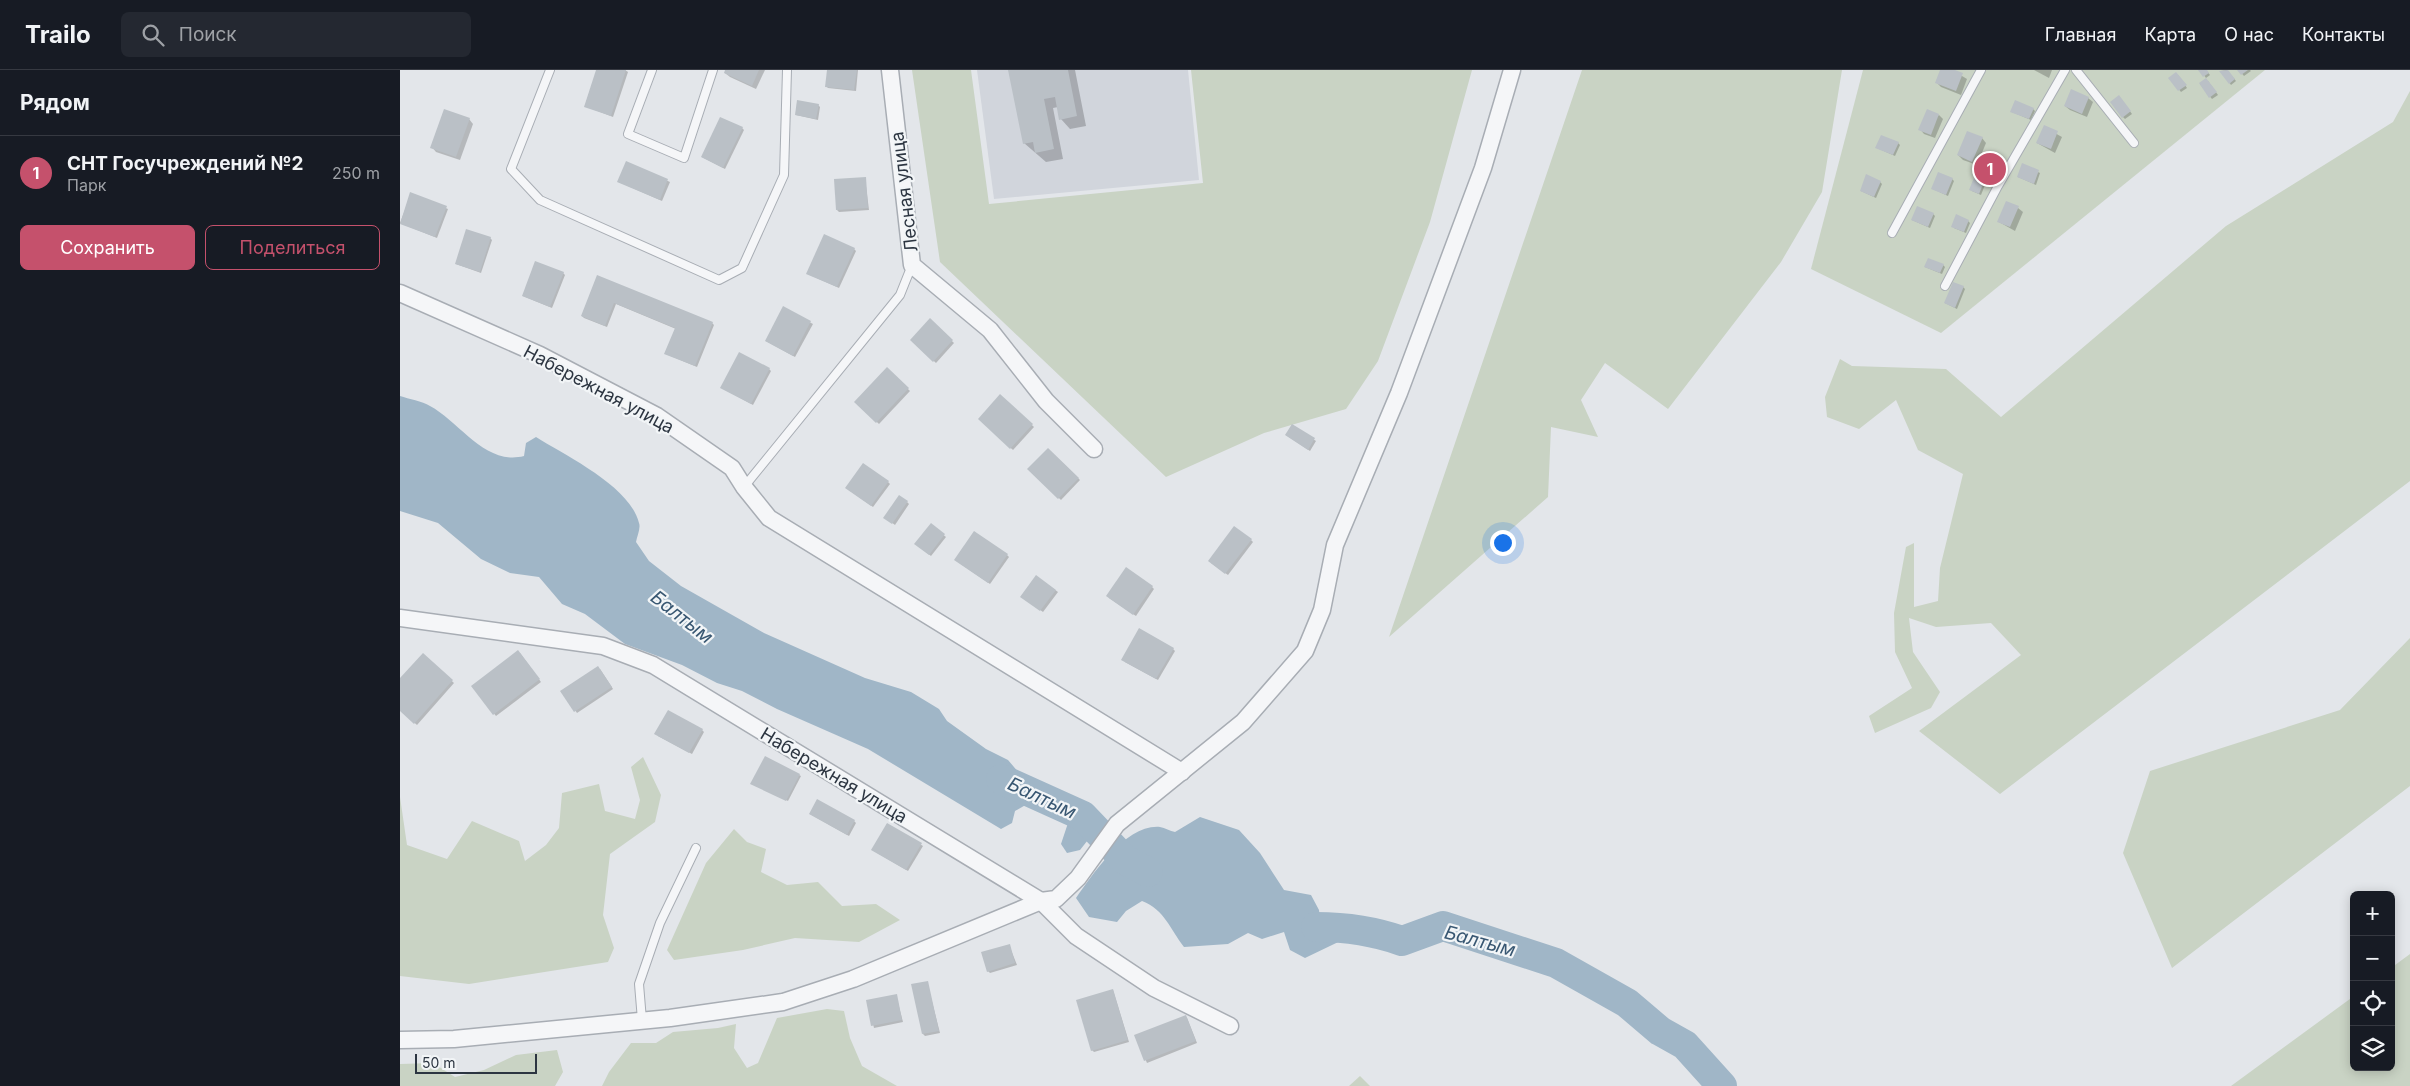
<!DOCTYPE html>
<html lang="ru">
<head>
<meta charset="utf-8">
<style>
	body { margin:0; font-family:Inter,sans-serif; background:#242831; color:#f1f3f6 }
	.controls { position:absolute; right:15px; bottom:15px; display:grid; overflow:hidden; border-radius:8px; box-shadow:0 2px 12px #0003 }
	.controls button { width:45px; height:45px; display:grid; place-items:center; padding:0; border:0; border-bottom:1px solid #363941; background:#171b24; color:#f1f3f6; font:25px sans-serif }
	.scale { position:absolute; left:15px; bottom:12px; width:122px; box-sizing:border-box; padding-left:5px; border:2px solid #2c3541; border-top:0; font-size:14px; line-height:18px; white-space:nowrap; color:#2c3541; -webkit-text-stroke:4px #f2f5f7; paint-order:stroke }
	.you { position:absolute; left:1102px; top:472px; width:18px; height:18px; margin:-12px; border:4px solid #fff; border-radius:50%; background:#1a73e8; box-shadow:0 0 0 8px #1a73e833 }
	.badge { display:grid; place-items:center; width:32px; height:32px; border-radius:50%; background:#c5516c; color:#fff; font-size:16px; font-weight:700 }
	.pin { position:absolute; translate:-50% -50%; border:2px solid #fff; box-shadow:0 1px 5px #0006 }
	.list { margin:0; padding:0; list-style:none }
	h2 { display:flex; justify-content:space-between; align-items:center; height:65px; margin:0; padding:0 20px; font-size:21px }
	h2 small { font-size:16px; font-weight:400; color:#9ea1a6 }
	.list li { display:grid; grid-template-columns:32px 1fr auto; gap:15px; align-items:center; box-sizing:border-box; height:75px; padding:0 20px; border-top:1px solid #363941 }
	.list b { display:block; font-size:19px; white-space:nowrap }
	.list p { margin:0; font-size:16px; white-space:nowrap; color:#9ea1a6 }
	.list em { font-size:16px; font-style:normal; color:#9ea1a6 }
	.actions { display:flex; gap:10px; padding:15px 20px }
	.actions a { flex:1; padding:11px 0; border:1px solid #c5516c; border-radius:8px; text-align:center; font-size:18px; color:#c5516c }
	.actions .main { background:#c5516c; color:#fff }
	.icon { flex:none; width:28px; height:28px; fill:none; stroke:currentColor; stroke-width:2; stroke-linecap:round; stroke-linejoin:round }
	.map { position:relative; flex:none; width:2010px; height:1016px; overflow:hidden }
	header { display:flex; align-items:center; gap:30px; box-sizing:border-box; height:70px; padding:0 25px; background:#171b24; border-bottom:1px solid #363941 }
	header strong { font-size:24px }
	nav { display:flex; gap:28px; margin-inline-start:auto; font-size:18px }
	.search { width:350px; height:45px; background:#242831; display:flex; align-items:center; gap:12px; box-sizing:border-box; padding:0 18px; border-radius:8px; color:#9ea1a6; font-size:19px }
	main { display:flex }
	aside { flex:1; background:#171b24 }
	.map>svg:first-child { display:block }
	.built { fill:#d1d5dc }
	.green { fill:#c9d3c4 }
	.water { fill:#a0b6c7 }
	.shadow { fill:#0003 }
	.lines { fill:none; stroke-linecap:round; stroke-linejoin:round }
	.river { stroke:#a0b6c7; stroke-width:30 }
	.building { fill:#bac0c6 }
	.service-casing { stroke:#a8adb4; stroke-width:10 }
	.minor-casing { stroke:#a8adb4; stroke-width:19 }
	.service { stroke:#f5f6f8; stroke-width:8 }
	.minor { stroke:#f5f6f8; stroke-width:16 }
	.labels { text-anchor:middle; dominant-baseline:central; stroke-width:4.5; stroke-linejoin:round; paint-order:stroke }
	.street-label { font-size:18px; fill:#2c3541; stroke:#f2f5f7 }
	.water-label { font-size:19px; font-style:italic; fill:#385772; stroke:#f2f5f7 }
</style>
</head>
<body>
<header>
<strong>Trailo</strong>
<div class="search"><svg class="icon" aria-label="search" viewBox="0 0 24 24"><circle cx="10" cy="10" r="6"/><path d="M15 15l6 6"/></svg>Поиск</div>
<nav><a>Главная</a><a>Карта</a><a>О нас</a><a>Контакты</a></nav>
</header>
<main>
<aside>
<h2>Рядом<small></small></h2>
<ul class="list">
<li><span class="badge">1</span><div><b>СНТ Госучреждений №2</b><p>Парк</p></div><em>250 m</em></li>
</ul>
<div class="actions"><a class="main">Сохранить</a><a>Поделиться</a></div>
</aside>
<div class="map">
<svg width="2010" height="1016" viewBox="0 0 2010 1016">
	<rect width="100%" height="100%" fill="#e3e6ea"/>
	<path class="built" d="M577 0H788L799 110 594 129Z"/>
	<g class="green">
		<path d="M512 0H571L589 134 803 113 791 0H1072L1030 152 978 291 946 339 864 363 766 407 540 192Z"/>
		<path d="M1182 0H1442L1422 122 1381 192 1268 339 1205 293 1181 330 1198 367 1151 357 1148 427 989 567Z"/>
		<path d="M1463 0H1865L1541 263 1411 199Z"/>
		<path d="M2010 21V411L1600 724 1519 661 1621 585 1591 553 1536 557 1509 548 1513 582 1540 622 1531 638 1475 663 1469 646 1512 618 1495 582 1494 543 1506 477 1514 473V537L1538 531 1540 498 1563 404 1518 380 1496 330 1459 359 1427 347 1425 327 1440 289 1452 296 1546 299 1601 347 1826 156 1993 52Z"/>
		<path d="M2010 568V716L1772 898 1723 783 1750 701 1940 640Z"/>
		<path d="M243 687 261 725 255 752 210 784 203 845 214 878 208 892 69 914 0 906V727L7 775 47 789 72 751 119 771 125 791 146 775 159 758 162 723 199 714 205 741 235 749 240 730 231 697Z"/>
		<path d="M334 759 347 772 366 779 361 802 387 815 418 812 442 836 476 834 500 850 459 872 395 868 343 880 274 890 267 880 306 793Z"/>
		<path d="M2010 884V1016H1831L1954 926V997H1991V898Z"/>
		<path d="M427 939 444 941 450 968 462 996 497 1016H202L209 1002 231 973H256L273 962 318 958 336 954 334 978 347 998 358 993 377 948Z"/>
		<path d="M157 980 163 1002 155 1016H0V994L33 993 55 1007 84 1000 116 985Z"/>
		<path d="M960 1006 970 1016H949Z"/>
	</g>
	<g class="water">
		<path d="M0 326C9 329 22 331 30 336 60 352 85 396 124 386L126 373 136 367C166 386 230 416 239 453 241 458 237 466 236 472L249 491 281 516 364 563 465 608 511 622 539 639 547 651 586 679 608 690 626 711 639 720 636 729 615 741 612 753 601 759 468 679 377 639 342 621 317 613 282 595 225 574 185 544 162 534 139 507 110 503 81 489 38 453 0 441Z"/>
		<path d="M683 739 696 750 695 761 680 780 667 783 661 774 671 744Z"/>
		<path d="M800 747 839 760 860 783 884 820 911 825 919 840 920 850 938 852 952 848 957 863 905 888 890 880 884 862 862 869 848 863 828 874 784 877C770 859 765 840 742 831L726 841 717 852 689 847 676 828C693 804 726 754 760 757 765 758 770 761 775 762Z"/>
	</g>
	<g class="shadow">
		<path d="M197 0H225L228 2 213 47 185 36Z"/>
		<path d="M326 0H365L356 19 330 7 325 3Z"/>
		<path d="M428 0H458L456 21 428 18 426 16Z"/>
		<path d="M610 0H675L686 56 670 59 661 49 658 37 653 38 663 89 646 92 624 73Z"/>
		<path d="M1541 0H1552L1567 9 1561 25 1541 17 1536 12Z"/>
		<path d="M1634 0H1652L1649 8Z"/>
		<path d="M1800 0H1806L1810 5 1806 8Z"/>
		<path d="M1827 0 1836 11 1831 15 1821 1Z"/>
		<path d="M1839 0H1850L1851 1 1844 6Z"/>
		<path d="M1778 5 1787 18 1781 22 1770 8Z"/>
		<path d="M1808 11 1818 25 1812 29 1800 14Z"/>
		<path d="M1688 28 1693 32 1687 47 1670 40 1665 36Z"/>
		<path d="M1721 29 1732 44 1725 49 1723 47Z"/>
		<path d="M418 35 420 37 418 50 396 45Z"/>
		<path d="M1633 39 1635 41 1631 50 1612 42Z"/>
		<path d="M1539 45 1543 49 1535 68 1524 64 1520 59Z"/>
		<path d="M69 49 73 54 60 90 36 82 32 77Z"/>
		<path d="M1644 57 1662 67 1655 83 1637 73Z"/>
		<path d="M342 58 344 60 325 99 302 87Z"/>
		<path d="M1582 68 1586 73 1577 95 1563 90 1558 85Z"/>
		<path d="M1498 73 1500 75 1495 86 1477 78Z"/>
		<path d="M227 93 270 112 262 131 219 112Z"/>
		<path d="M1623 95 1640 103 1636 115 1618 107Z"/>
		<path d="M1587 103 1589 105 1581 125 1572 121Z"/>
		<path d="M465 108 469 140 439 142 437 140Z"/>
		<path d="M1552 109 1554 111 1548 126 1533 119Z"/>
		<path d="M1480 112 1482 114 1476 128 1461 121Z"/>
		<path d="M11 124 48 139 37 168 0 153Z"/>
		<path d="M1618 138 1623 142 1615 161 1599 152Z"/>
		<path d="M1533 144 1535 146 1530 158 1512 150Z"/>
		<path d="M1568 151 1570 153 1566 163 1554 158Z"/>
		<path d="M90 168 92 170 81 203 56 194Z"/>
		<path d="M454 179 456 181 439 218 410 205Z"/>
		<path d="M1543 195 1545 197 1542 204 1525 197Z"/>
		<path d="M163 203 165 205 152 238 123 226Z"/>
		<path d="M198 207 312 253 314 255 297 297 266 284 276 259 216 234 207 257 184 248 182 246Z"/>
		<path d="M1563 217 1565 219 1557 239 1545 233Z"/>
		<path d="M383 238 413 254 395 287 366 271Z"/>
		<path d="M530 250 554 273 536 293 512 270Z"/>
		<path d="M369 299 371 301 353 335 324 319Z"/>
		<path d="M487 299 510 321 479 354 456 332Z"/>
		<path d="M601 326 634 357 613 380 579 349Z"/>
		<path d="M892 355 916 371 910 381 886 365Z"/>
		<path d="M648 379 680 410 661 430 629 399Z"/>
		<path d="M488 412 490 414 473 437 449 420Z"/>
		<path d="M507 432 509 434 495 455 487 449Z"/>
		<path d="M531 455 546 467 531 486 518 476Z"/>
		<path d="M851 470 853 472 828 505 811 493Z"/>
		<path d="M607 485 609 487 590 514 558 492Z"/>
		<path d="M637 507 658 522 643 542 624 528Z"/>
		<path d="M752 517 754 519 736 546 709 528Z"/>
		<path d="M773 579 775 581 758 610 725 592Z"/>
		<path d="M120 583 141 612 96 646 72 616Z"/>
		<path d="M23 585 54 613 17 655 0 640V610Z"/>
		<path d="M200 599 213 619 177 643 162 621Z"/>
		<path d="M302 660 304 662 292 684 258 666Z"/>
		<path d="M399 705 401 706 388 731 352 713Z"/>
		<path d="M410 744 454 751 456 753 449 766Z"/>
		<path d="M487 754 523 776 508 801 474 781Z"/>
		<path d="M609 875 617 895 590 903 588 901Z"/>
		<path d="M527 912 540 963 525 966 523 964Z"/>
		<path d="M713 920 729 972 694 982 692 980Z"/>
		<path d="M496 925 503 952 474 958 468 931Z"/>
		<path d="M787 948 797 973 747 993 736 966Z"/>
	</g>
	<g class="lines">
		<g class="river">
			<path d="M601 709 683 746 725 790 748 802"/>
			<path d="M916 857C945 857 974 861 1002 871L1043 856 1156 893 1227 933 1260 961 1285 975 1322 1016"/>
		</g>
	</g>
	<g class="building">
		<path d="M196 0H226L211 46 184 37Z"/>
		<path d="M325 0H359L352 16 324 3Z"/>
		<path d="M427 0H457L454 20 425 17Z"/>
		<path d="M608 0H668L677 46 659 50 655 27 644 29 654 79 635 83 633 72 623 74Z"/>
		<path d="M1540 0H1555L1563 3 1556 21 1535 13Z"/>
		<path d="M1798 0H1807L1809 3 1803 7Z"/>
		<path d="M1828 0 1835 9 1829 14 1819 1Z"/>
		<path d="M1837 0H1848L1841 5Z"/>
		<path d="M1776 2 1787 15 1778 21 1768 8Z"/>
		<path d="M1806 8 1817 22 1809 28 1799 13Z"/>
		<path d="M1671 19 1689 27 1682 44 1664 36Z"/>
		<path d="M1719 25 1731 41 1722 48 1710 32Z"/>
		<path d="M397 30 419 34 416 49 395 45Z"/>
		<path d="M1615 30 1634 38 1629 49 1610 42Z"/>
		<path d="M44 39 70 48 56 87 30 78Z"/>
		<path d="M1527 39 1539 44 1531 65 1518 60Z"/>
		<path d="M320 47 343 57 323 98 301 87Z"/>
		<path d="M1644 55 1658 61 1651 79 1636 73Z"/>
		<path d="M1567 61 1583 67 1572 92 1557 85Z"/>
		<path d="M1481 65 1499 72 1493 85 1475 78Z"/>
		<path d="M226 91 268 109 260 130 217 112Z"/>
		<path d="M1622 93 1639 100 1634 114 1617 107Z"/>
		<path d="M1578 98 1588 102 1579 124 1569 120Z"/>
		<path d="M1538 102 1553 108 1546 125 1531 119Z"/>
		<path d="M1466 104 1481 111 1474 127 1460 121Z"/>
		<path d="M466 107 468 138 436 140 434 109Z"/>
		<path d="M10 122 47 136 35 167 0 154Z"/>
		<path d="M1606 131 1619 136 1610 157 1597 152Z"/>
		<path d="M1517 136 1534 143 1528 157 1511 150Z"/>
		<path d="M1556 144 1569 150 1564 162 1551 157Z"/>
		<path d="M66 159 91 167 80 202 55 194Z"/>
		<path d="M424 164 455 178 437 217 406 204Z"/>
		<path d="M1528 188 1544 194 1540 203 1524 197Z"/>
		<path d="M135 191 164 202 150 237 122 226Z"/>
		<path d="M197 205 313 252 295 296 264 284 275 258 214 233 205 256 181 246Z"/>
		<path d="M1553 212 1564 216 1555 238 1544 233Z"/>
		<path d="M383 236 411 251 393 286 365 271Z"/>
		<path d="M530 248 553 270 533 292 510 270Z"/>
		<path d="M339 282 370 298 351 334 320 318Z"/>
		<path d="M487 297 509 318 476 353 454 332Z"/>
		<path d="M600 324 633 354 610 379 578 349Z"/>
		<path d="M892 354 915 368 908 380 885 365Z"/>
		<path d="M648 378 679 408 658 429 627 399Z"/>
		<path d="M463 393 489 411 471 436 445 418Z"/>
		<path d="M499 425 508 431 492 454 483 448Z"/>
		<path d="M531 453 545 464 529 485 514 474Z"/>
		<path d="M834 456 852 469 825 504 808 491Z"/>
		<path d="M574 461 608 484 588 513 554 490Z"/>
		<path d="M726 497 753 516 733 545 706 526Z"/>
		<path d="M636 505 656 520 640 541 620 527Z"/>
		<path d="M739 558 774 578 756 609 721 590Z"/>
		<path d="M118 580 140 609 93 645 71 616Z"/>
		<path d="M23 583 53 610 14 654 0 641V608Z"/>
		<path d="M198 596 212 617 174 642 160 621Z"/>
		<path d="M268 640 303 659 289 683 254 664Z"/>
		<path d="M365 686 400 704 386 731 350 714Z"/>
		<path d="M417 729 455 750 447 765 409 744Z"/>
		<path d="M487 753 522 773 506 800 471 780Z"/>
		<path d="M610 874 615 893 587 902 581 882Z"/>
		<path d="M528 911 539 961 522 964 511 914Z"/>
		<path d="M713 919 728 970 691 981 676 930Z"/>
		<path d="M497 924 502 950 471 956 466 930Z"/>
		<path d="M786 945 796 971 744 991 734 965Z"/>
	</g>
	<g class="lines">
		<g class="service-casing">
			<g id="service">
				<path d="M150 0 111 99 140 130 319 210 342 198 384 105 387 0"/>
				<path d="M252 0 228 64 284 88 313 0"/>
				<path d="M1676 0 1734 73"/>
				<path d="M1492 163 1581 0"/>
				<path d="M1545 216 1598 116 1665 0"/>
				<path d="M344 417 500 225 512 195"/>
				<path d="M242 950 239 914 260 853 296 778"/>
			</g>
		</g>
		<g class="minor-casing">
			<g id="minor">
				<path d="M490 0 512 195 590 260 646 331 694 379"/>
				<path d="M0 223 140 285 257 346 332 398 344 417 369 448 782 702"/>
				<path d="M0 548 203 576 253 595 641 831 676 866 754 918 830 956"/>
				<path d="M0 970 54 969 270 948 383 932 453 909 641 831 656 829 678 808 717 754 843 652 905 581 922 540 935 475 999 323 1083 98 1112 0"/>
			</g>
		</g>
		<use href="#service" class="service"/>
		<use href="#minor" class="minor"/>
	</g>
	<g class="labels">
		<g class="street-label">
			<text transform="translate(504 122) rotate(-97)">Лесная улица</text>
			<text transform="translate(199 319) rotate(28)">Набережная улица</text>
			<text transform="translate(434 705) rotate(31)">Набережная улица</text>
		</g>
		<g class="water-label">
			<text transform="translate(282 547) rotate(38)">Балтым</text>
			<text transform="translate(642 728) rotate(25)">Балтым</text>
			<text transform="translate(1080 871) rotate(15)">Балтым</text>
		</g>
	</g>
</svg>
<div class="controls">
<button>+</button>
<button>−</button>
<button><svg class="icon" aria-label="locate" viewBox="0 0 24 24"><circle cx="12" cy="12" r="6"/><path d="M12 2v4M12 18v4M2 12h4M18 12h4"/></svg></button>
<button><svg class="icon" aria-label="layers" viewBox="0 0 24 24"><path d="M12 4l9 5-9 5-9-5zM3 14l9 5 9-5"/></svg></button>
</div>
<div class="scale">50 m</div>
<div class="you"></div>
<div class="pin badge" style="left:1590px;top:99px">1</div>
</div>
</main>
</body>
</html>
